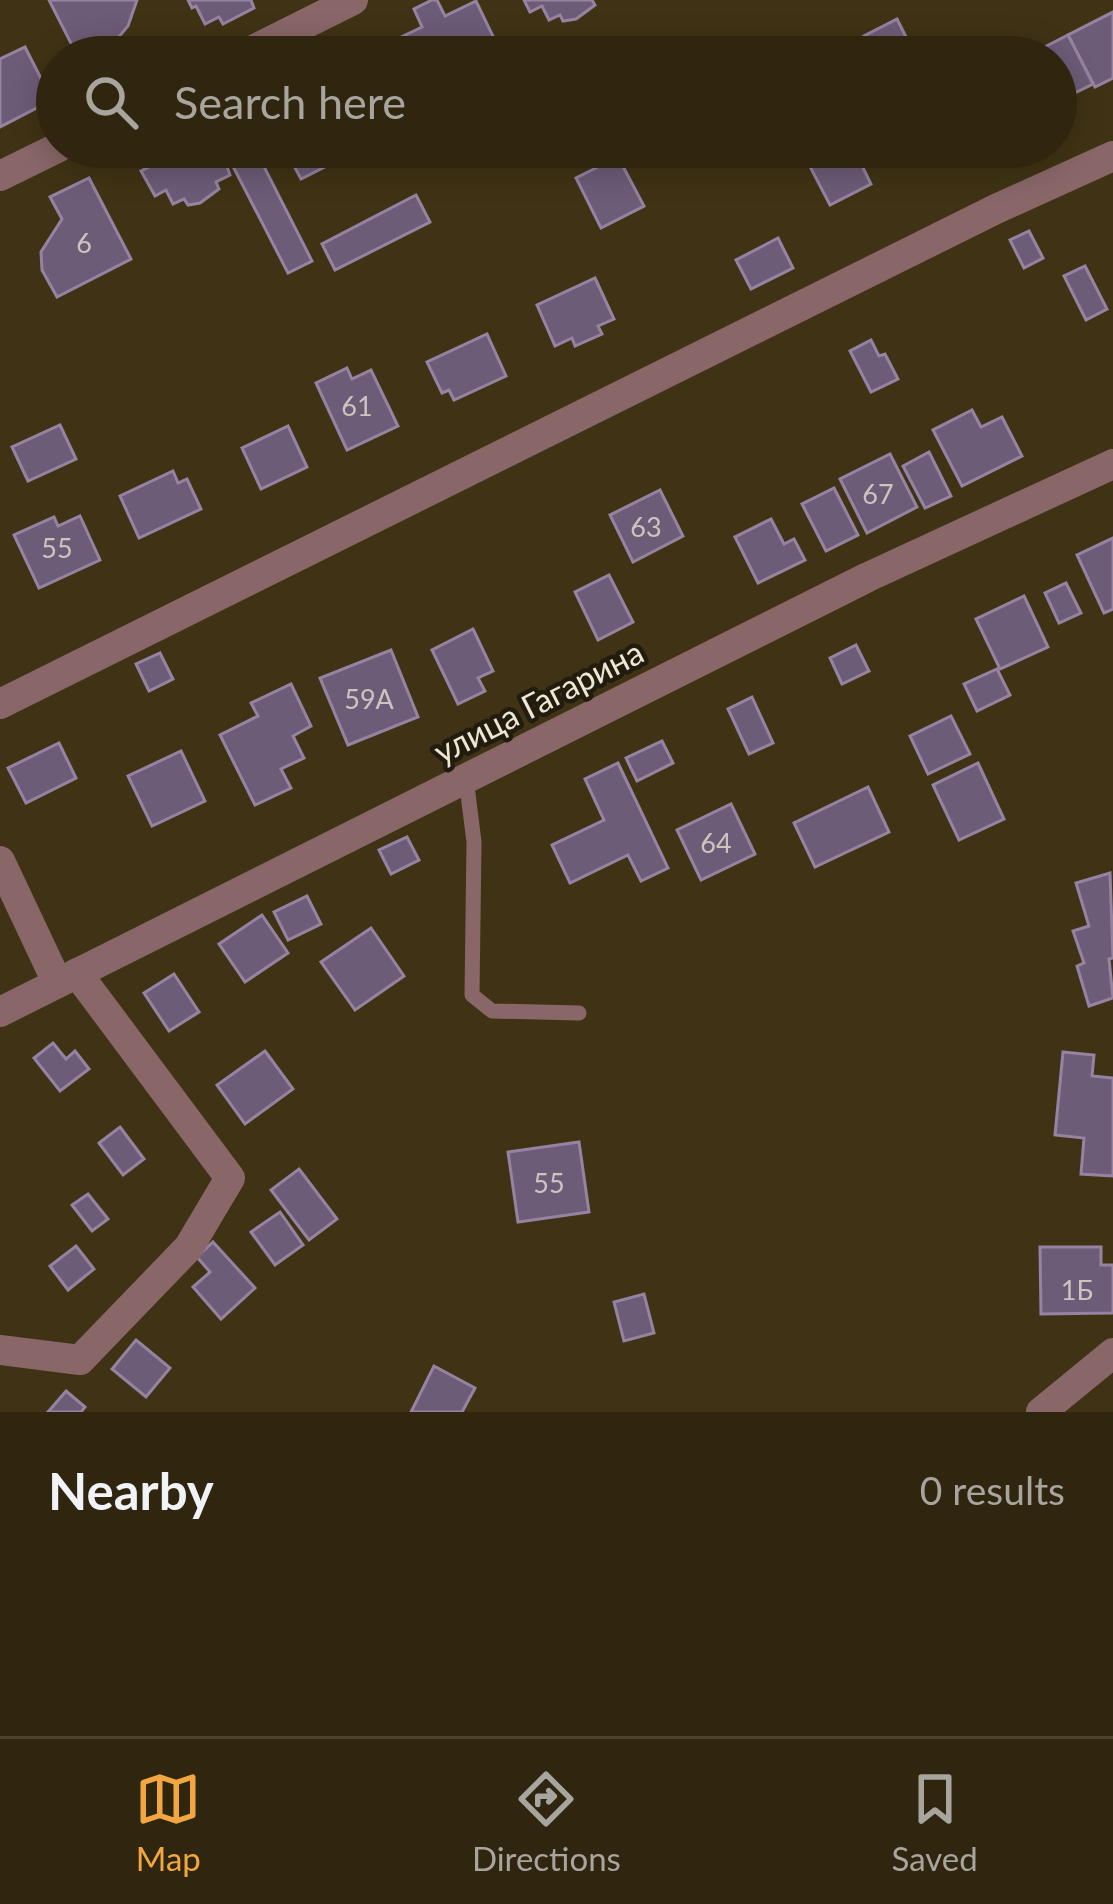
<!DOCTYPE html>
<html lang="en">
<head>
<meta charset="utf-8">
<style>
	body { margin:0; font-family:Lato,sans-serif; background:#382e19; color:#f1f3f6 }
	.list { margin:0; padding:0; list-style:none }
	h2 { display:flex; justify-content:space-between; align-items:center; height:156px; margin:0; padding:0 48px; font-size:51px }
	h2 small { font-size:39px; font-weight:400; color:#a8a59f }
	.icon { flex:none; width:66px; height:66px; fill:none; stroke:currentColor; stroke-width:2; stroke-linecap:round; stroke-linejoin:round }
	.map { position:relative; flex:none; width:1113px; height:1412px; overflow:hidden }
	.search { position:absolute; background:#302610; box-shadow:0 6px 30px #0003; left:36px; right:36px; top:36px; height:132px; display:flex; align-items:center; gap:30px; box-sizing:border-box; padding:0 42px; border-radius:66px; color:#a8a59f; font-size:45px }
	.sheet { height:324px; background:#302610 }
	nav { display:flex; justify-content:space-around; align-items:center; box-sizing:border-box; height:168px; border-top:3px solid #4b4330; background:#302610; font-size:33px; color:#a8a59f }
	nav a { display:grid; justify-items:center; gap:6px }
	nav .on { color:#f1a640 }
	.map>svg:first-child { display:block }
	.building { fill:#6d5c78; stroke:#9583a1; stroke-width:3 }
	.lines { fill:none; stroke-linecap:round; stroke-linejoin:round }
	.lane { stroke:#896768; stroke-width:15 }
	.street { stroke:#896768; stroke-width:30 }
	.labels { text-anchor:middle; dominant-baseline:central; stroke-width:9; stroke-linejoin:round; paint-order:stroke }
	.number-label { font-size:27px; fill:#cec4be }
	.street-label { font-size:33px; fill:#eee6d5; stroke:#221c0f }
</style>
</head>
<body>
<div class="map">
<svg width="1113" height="1412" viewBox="0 0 1113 1412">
	<rect width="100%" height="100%" fill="#403315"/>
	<g class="building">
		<path d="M49 0H137L128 26 117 39 126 57H78Z"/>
		<path d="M188 0H251L254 8 223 24 219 17 205 24 196 6 192 8Z"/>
		<path d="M432 0H437L445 16 476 1 503 57H400L393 41 422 27 414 9Z"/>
		<path d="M524 0H592L595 5 576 19 563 21 560 15 549 20 542 6 530 12Z"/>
		<path d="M1113 12V78L1095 87 1068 35Z"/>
		<path d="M897 19 916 57H875L864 36Z"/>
		<path d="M1068 35 1093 84 1056 102V57H1025Z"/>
		<path d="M25 47 52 100 0 127V59Z"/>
		<path d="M220 147 230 175 216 182 219 189 200 203 188 205 184 199 173 204 166 190 155 196 141 171 153 165 145 149 148 147Z"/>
		<path d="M223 147H254L312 261 288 273Z"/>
		<path d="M284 147H359L360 149 301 179Z"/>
		<path d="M814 147H853L871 184 830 205 803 153Z"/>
		<path d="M618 157 644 206 601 228 576 178Z"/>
		<path d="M89 178 131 259 57 297 42 270 41 252 62 219 50 197Z"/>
		<path d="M416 195 430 222 335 270 322 244Z"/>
		<path d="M1029 231 1043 258 1024 268 1010 240Z"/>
		<path d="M778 238 793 268 751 289 736 260Z"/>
		<path d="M1085 266 1107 309 1086 320 1064 276Z"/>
		<path d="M595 278 614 319 598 326 602 334 575 346 572 338 555 346 537 305Z"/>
		<path d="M487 334 506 376 454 400 449 390 442 393 427 362Z"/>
		<path d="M871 340 879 356 885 354 898 379 871 392 850 351Z"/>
		<path d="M347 368 352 379 371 370 398 426 347 450 316 383Z"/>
		<path d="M972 410 981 427 1002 417 1022 456 962 486 933 430Z"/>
		<path d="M60 425 76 459 28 481 12 447Z"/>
		<path d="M288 426 307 467 261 489 242 448Z"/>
		<path d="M929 452 951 496 925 508 903 466Z"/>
		<path d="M890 454 917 507 867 533 840 479Z"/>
		<path d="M173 471 178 483 187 479 201 509 139 538 120 496Z"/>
		<path d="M834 488 858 535 826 551 802 504Z"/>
		<path d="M660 490 683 536 633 562 610 515Z"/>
		<path d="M80 516 100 560 39 588 14 535 54 517 58 526Z"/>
		<path d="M771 519 784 544 794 539 805 560 758 583 735 537Z"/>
		<path d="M1113 538V609L1104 613 1077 555Z"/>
		<path d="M609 575 633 622 598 640 575 592Z"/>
		<path d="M1066 583 1081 613 1059 623 1045 593Z"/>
		<path d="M1024 596 1048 647 1000 669 976 619Z"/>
		<path d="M473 629 493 671 478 678 485 691 458 704 432 650Z"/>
		<path d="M856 645 869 671 842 684 830 658Z"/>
		<path d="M391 650 418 717 348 745 320 678Z"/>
		<path d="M160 653 173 679 149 691 136 664Z"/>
		<path d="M997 669 1010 695 977 711 964 684Z"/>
		<path d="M291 684 311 726 293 736 304 758 281 769 291 788 255 805 220 735 258 716 251 703Z"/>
		<path d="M752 697 773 743 749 754 728 709Z"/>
		<path d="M951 716 970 754 928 774 910 736Z"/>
		<path d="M662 741 673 763 637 781 626 758Z"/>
		<path d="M59 743 76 778 26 803 8 768Z"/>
		<path d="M181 751 205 801 152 826 128 776Z"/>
		<path d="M618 763 668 868 641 881 628 855 570 883 552 845 604 820 585 779Z"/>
		<path d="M978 763 1004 819 959 840 933 785Z"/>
		<path d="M868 787 889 832 815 867 794 823Z"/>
		<path d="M731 804 755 854 701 880 677 830Z"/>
		<path d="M407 837 419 860 391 874 379 850Z"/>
		<path d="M1110 873 1113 958 1109 959 1113 998 1089 1006 1077 966 1084 963 1073 931 1089 926 1076 883Z"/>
		<path d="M307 896 321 924 288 940 274 912Z"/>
		<path d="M262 915 288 953 245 982 219 944Z"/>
		<path d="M371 928 404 976 355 1010 321 962Z"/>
		<path d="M174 974 199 1012 169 1031 144 993Z"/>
		<path d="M53 1043 66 1059 75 1051 89 1069 60 1091 34 1058Z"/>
		<path d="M265 1051 293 1089 245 1124 217 1085Z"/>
		<path d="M1063 1052 1094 1055 1092 1076 1113 1078V1176L1081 1174 1084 1138 1055 1135Z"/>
		<path d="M120 1127 144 1159 123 1175 99 1143Z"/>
		<path d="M579 1142 589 1212 518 1222 508 1152Z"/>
		<path d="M299 1169 337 1219 309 1240 271 1190Z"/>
		<path d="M88 1194 108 1219 92 1231 72 1205Z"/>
		<path d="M280 1212 303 1245 275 1265 251 1232Z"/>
		<path d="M213 1242 255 1288 221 1319 193 1287 210 1272 197 1257Z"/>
		<path d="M76 1246 94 1269 68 1290 50 1266Z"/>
		<path d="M1040 1247H1101V1265H1113V1313L1041 1314Z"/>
		<path d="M644 1294 654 1333 624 1341 614 1302Z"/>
		<path d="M136 1340 170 1368 146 1397 112 1369Z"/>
		<path d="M434 1366 475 1388 462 1412H411Z"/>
		<path d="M66 1391 85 1407 81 1412H48Z"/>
	</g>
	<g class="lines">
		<path class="lane" d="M466 778 474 842 472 995 492 1011 579 1013"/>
		<g class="street">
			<path d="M239 57 353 0"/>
			<path d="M0 176 59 147"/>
			<path d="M0 704 996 209 1113 156"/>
			<path d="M0 861 57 982"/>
			<path d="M0 1012 868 577 1113 464"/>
			<path d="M0 1350 80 1360 189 1247 230 1178 77 973"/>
			<path d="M1041 1412 1113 1353"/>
		</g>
	</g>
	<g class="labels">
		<g class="number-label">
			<text x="84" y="242">6</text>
			<text x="357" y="405">61</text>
			<text x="878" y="493">67</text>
			<text x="646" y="526">63</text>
			<text x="57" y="547">55</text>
			<text x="369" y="698">59А</text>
			<text x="716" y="842">64</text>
			<text x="549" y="1182">55</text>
			<text x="1077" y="1289">1Б</text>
		</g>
		<g class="street-label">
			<text transform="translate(538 701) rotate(-27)">улица Гагарина</text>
		</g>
	</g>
</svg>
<div class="search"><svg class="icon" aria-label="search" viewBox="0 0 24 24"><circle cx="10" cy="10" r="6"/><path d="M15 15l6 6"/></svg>Search here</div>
</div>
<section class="sheet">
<h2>Nearby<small>0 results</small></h2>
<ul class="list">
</ul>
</section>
<nav>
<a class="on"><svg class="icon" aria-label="map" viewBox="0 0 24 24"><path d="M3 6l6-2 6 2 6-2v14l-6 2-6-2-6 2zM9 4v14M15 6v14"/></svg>Map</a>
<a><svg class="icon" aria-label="directions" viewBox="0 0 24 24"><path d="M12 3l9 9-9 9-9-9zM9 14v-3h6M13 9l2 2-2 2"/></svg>Directions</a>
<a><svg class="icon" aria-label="saved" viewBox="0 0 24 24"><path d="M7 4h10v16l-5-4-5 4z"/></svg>Saved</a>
</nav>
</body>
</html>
